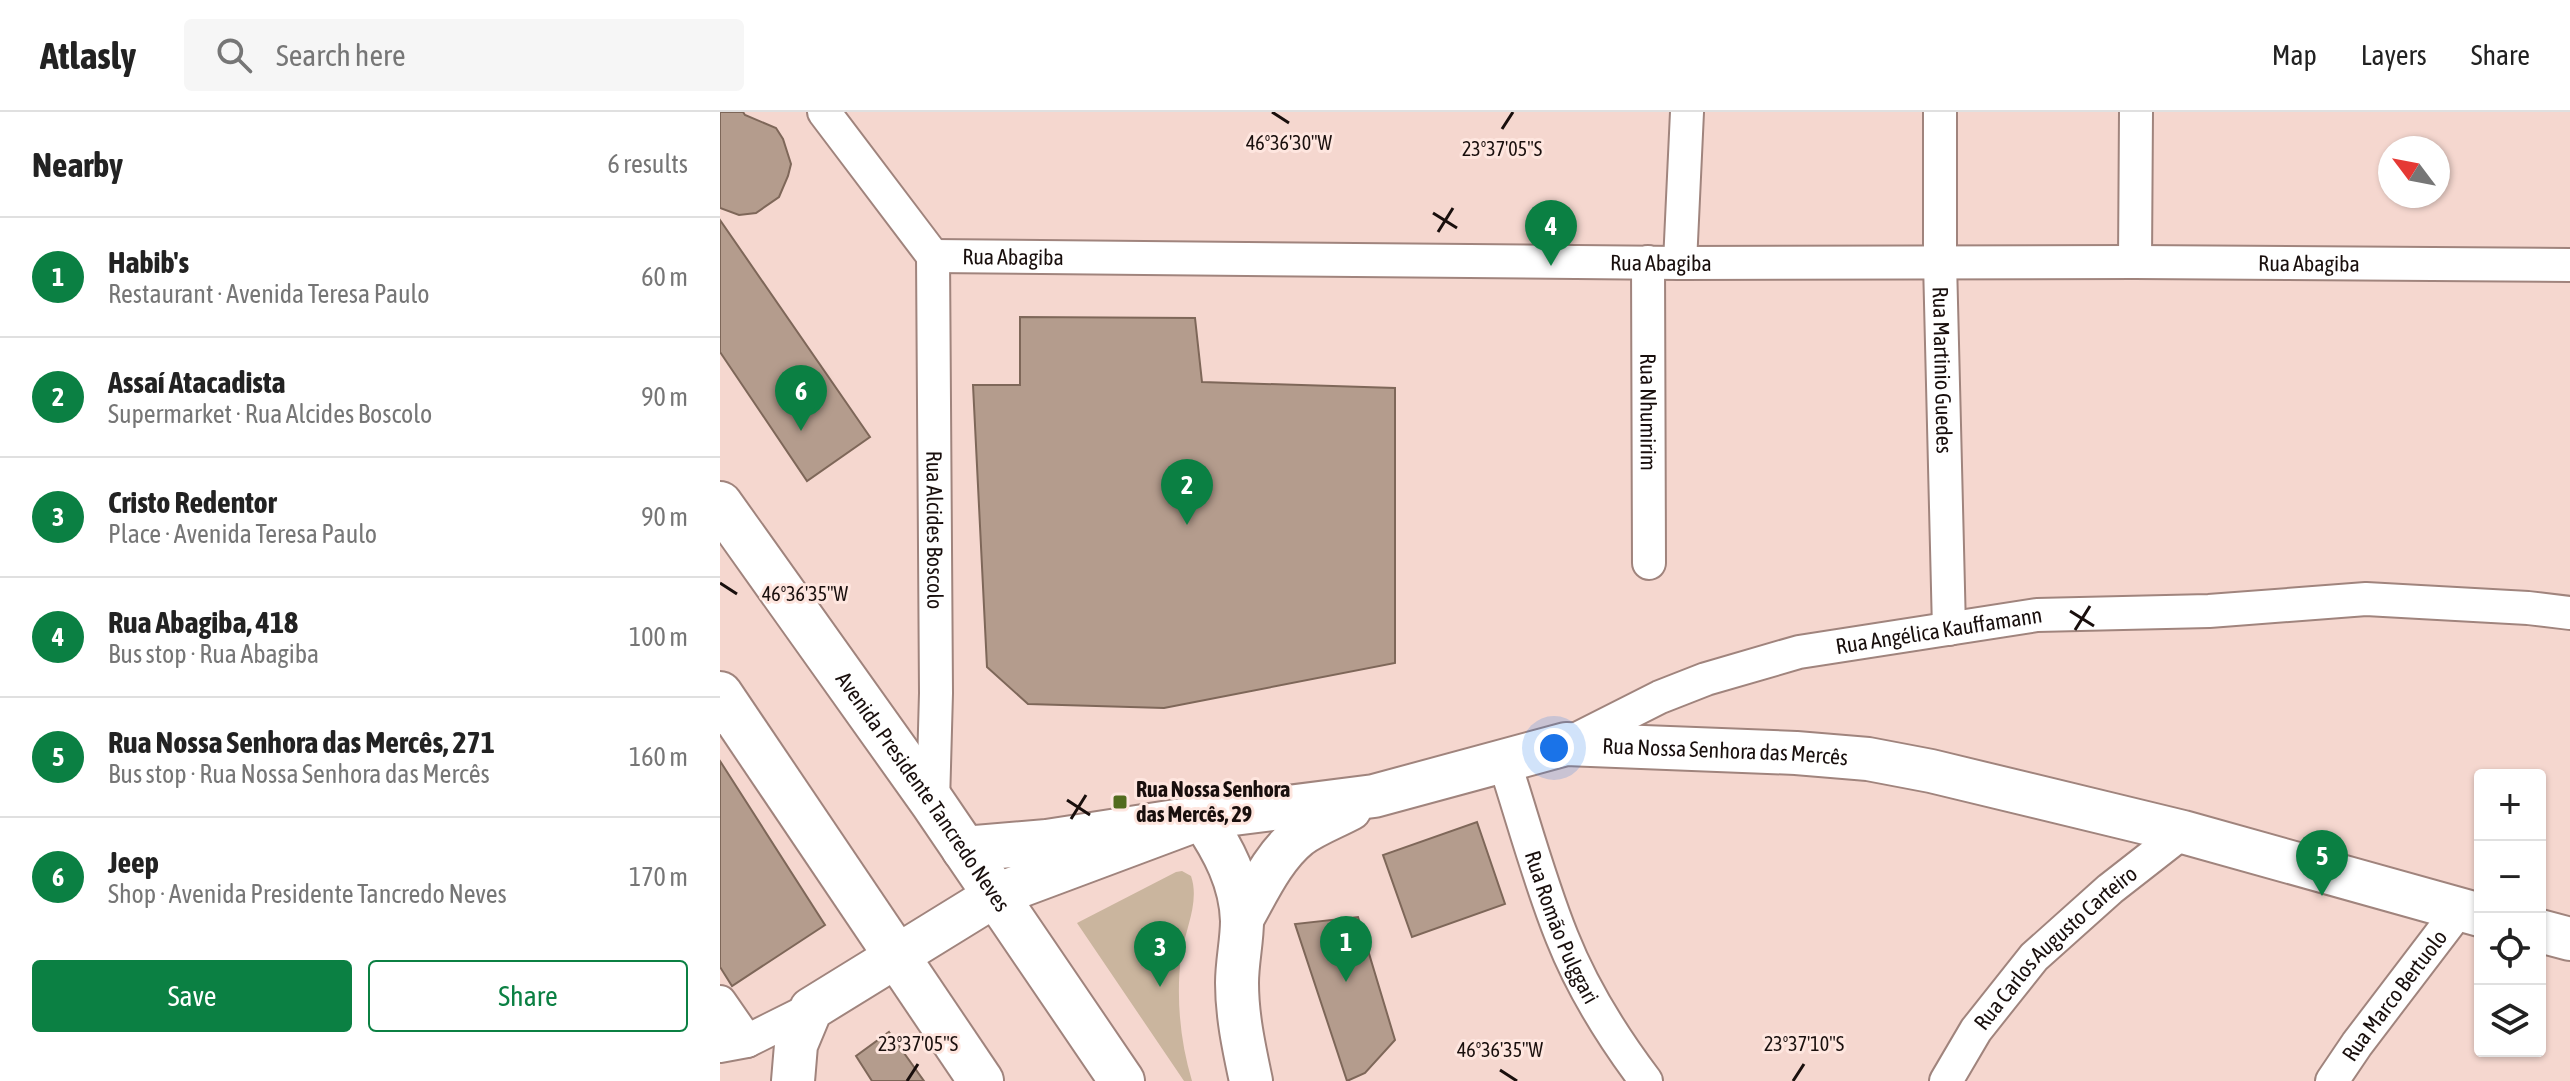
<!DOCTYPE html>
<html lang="en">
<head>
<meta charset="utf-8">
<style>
	body { margin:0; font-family:"Asap Condensed",sans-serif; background:#f6f6f6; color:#222 }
	.controls { position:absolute; right:24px; bottom:24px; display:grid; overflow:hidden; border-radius:8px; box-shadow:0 2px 6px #0004 }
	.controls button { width:72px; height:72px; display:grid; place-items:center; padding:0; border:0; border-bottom:2px solid #e0e0e0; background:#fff; color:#222; font:40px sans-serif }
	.compass { position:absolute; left:1658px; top:24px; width:72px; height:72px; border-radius:50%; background:#fff; box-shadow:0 2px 6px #0004; rotate:302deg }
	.you { position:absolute; left:834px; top:636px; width:28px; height:28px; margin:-20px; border:6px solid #fff; border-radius:50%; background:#1a73e8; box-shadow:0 0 0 12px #1a73e833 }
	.badge { display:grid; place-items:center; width:52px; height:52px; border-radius:50%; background:#0b8043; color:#fff; font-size:26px; font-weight:700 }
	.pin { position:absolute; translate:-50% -66px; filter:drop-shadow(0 2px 4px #0008) }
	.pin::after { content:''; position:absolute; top:42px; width:28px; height:24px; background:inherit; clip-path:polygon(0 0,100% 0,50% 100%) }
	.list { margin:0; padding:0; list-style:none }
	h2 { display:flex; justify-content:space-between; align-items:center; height:104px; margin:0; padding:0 32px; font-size:34px }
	h2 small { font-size:26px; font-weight:400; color:#767676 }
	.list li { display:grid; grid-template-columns:52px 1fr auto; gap:24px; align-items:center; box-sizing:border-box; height:120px; padding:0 32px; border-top:2px solid #e0e0e0 }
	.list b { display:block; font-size:30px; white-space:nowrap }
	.list p { margin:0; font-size:26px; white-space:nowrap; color:#767676 }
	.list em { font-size:26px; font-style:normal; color:#767676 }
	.actions { display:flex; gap:16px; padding:24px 32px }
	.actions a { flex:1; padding:18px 0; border:2px solid #0b8043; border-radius:8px; text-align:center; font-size:28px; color:#0b8043 }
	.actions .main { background:#0b8043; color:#fff }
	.icon { flex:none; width:44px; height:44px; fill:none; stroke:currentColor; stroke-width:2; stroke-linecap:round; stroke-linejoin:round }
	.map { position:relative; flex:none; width:1850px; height:969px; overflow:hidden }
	header { display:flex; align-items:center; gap:48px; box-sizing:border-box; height:112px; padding:0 40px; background:#fff; border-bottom:2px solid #e0e0e0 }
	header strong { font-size:38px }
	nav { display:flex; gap:44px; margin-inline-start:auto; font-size:28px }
	.search { width:560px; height:72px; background:#f6f6f6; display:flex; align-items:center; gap:20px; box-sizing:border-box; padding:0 28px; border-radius:8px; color:#767676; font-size:30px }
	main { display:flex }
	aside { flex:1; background:#fff }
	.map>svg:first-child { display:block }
	.green { fill:#cab59e }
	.building { fill:#b49c8d; stroke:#7e6759; stroke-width:2 }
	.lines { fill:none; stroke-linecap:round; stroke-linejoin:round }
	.minor-casing { stroke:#a0847d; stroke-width:36 }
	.major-casing { stroke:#a0847d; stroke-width:46 }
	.highway-casing { stroke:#a0847d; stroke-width:48 }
	.minor { stroke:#fff; stroke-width:32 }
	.major { stroke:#fff; stroke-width:42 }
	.highway { stroke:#fff; stroke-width:44 }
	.ticks { fill:none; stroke:#190f0d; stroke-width:3 }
	.poi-dot { fill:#526c1e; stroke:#fee6df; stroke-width:3 }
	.labels { text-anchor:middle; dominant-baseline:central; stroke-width:6; stroke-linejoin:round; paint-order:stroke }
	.street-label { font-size:22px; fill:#190f0d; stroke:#fee6df }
	.poi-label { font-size:22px; font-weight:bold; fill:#190f0d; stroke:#fee6df; text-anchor:start }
	.ticks-label { font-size:20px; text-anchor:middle; fill:#190f0d; stroke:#fee6df; stroke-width:6; stroke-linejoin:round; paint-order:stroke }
</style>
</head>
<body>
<header>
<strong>Atlasly</strong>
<div class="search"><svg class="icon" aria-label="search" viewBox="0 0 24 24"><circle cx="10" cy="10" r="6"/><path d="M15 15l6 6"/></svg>Search here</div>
<nav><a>Map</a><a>Layers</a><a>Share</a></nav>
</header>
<main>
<aside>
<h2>Nearby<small>6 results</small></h2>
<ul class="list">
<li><span class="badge">1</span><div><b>Habib's</b><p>Restaurant · Avenida Teresa Paulo</p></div><em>60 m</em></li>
<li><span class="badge">2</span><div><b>Assaí Atacadista</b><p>Supermarket · Rua Alcides Boscolo</p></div><em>90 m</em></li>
<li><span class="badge">3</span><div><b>Cristo Redentor</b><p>Place · Avenida Teresa Paulo</p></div><em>90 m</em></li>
<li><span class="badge">4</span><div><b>Rua Abagiba, 418</b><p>Bus stop · Rua Abagiba</p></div><em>100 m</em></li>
<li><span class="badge">5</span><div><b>Rua Nossa Senhora das Mercês, 271</b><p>Bus stop · Rua Nossa Senhora das Mercês</p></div><em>160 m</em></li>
<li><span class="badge">6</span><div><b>Jeep</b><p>Shop · Avenida Presidente Tancredo Neves</p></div><em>170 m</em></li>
</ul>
<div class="actions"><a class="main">Save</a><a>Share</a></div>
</aside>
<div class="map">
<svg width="1850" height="969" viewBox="0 0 1850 969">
	<rect width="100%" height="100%" fill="#f5d7cf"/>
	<path class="green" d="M462 759 471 764C480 790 465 818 461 844 456 886 460 929 472 969H464L357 811 456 760Z"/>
	<g class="building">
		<path d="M0 0H23L25 3 56 16 63 27 71 52 68 64 59 85 36 101 19 103 0 96Z"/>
		<path d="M0 108 150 325 87 369 0 240Z"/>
		<path d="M300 205 475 206 482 270 675 276V551L444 596 308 592 267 555 253 273H300Z"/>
		<path d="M0 649 105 813 12 874 0 855Z"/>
		<path d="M757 710 785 792 692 825 663 743Z"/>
		<path d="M638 805 675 928 645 961 627 969 575 812Z"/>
		<path d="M169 920 204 969H152L136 944Z"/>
	</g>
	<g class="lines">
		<g class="minor-casing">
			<g id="minor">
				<path d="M104 0 213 144"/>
				<path id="s1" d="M1220 0V150L1229 517"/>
				<path id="s2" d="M213 144 960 151 1415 150 1850 153"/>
				<path id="s3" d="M213 144 216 581 213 691"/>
				<path id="s4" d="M928 150 929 451"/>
				<path d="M1415 150 1416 0"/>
				<path d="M960 151 967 0"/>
				<path id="s5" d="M847 632 940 585 986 567 1079 540 1317 503 1489 499 1646 487 1808 496 1850 501"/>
				<path id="s6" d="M784 649C803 707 819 768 842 825 863 878 892 924 926 969"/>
				<path d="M0 890 27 929"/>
				<path d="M0 934 27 929 91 897"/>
				<path id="s7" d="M1226 969 1256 918 1314 845 1390 777 1463 720"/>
				<path id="s8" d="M1612 969 1637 932 1739 798"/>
			</g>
		</g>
		<g class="major-casing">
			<g id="major">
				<path d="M482 706C503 737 521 770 522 809 522 829 517 850 517 871 517 904 524 936 531 969"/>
				<path d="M522 807C538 779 553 745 579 724 594 713 613 706 630 697"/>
				<path d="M1820 819 1850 827"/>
				<path id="s9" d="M73 969 76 933 91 897 276 783 482 706 654 684 846 632 1076 641 1148 647 1211 659 1463 720 1760 803"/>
			</g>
		</g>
		<g class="highway-casing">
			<g id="highway">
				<path id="s10" d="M0 392 213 691 402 969"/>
				<path d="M0 582 261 969"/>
				<path d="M244 737 327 730 482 706"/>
			</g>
		</g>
		<use href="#minor" class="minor"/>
		<use href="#major" class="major"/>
		<use href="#highway" class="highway"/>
	</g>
	<path class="ticks" d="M552 0 569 11M782 17 793 0M713 101 737 116M718 120 733 96M0 471 17 482M1350 499 1374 514M1355 518 1370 494M347 688 370 703M351 707 366 683M780 958 797 969M187 969 198 952M1073 969 1084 952"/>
	<rect class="poi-dot" x="392" y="682" width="16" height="16" rx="4"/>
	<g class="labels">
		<g class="street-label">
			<text stroke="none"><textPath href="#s2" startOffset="80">Rua Abagiba</textPath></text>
			<text stroke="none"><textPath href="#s2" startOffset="728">Rua Abagiba</textPath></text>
			<text stroke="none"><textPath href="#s2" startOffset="1376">Rua Abagiba</textPath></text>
			<text stroke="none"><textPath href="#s1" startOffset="258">Rua Martinio Guedes</textPath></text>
			<text stroke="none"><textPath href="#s4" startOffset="150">Rua Nhumirim</textPath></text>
			<text stroke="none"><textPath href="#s3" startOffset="274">Rua Alcides Boscolo</textPath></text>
			<text stroke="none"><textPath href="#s5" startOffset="392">Rua Angélica Kauffamann</textPath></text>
			<text stroke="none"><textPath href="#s9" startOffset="1044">Rua Nossa Senhora das Mercês</textPath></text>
			<text stroke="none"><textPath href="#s10" startOffset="352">Avenida Presidente Tancredo Neves</textPath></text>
			<text stroke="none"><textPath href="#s6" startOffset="176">Rua Romão Pulggari</textPath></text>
			<text stroke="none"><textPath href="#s7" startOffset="174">Rua Carlos Augusto Carteiro</textPath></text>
			<text stroke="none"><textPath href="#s8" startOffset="106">Rua Marco Bertuolo</textPath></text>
		</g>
		<g class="poi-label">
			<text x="416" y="677">Rua Nossa Senhora<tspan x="416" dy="25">das Mercês, 29</tspan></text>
		</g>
	</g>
	<g class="ticks-label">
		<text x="569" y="38">46°36'30"W</text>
		<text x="782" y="44">23°37'05"S</text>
		<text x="85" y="489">46°36'35"W</text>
		<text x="198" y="939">23°37'05"S</text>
		<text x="1084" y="939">23°37'10"S</text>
		<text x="780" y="945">46°36'35"W</text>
	</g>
</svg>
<div class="controls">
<button>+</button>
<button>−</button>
<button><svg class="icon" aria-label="locate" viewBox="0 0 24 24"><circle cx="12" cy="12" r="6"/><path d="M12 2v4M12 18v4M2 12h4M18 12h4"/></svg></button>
<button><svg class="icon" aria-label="layers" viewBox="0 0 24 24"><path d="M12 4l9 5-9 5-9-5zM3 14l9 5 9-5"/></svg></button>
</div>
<svg class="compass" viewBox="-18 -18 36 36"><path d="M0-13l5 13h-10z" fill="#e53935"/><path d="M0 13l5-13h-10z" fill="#767676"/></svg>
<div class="you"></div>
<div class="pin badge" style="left:626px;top:870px">1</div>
<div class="pin badge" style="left:467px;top:413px">2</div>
<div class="pin badge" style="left:440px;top:875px">3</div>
<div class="pin badge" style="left:831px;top:154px">4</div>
<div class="pin badge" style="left:1602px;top:784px">5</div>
<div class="pin badge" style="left:81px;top:319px">6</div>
</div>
</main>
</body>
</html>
